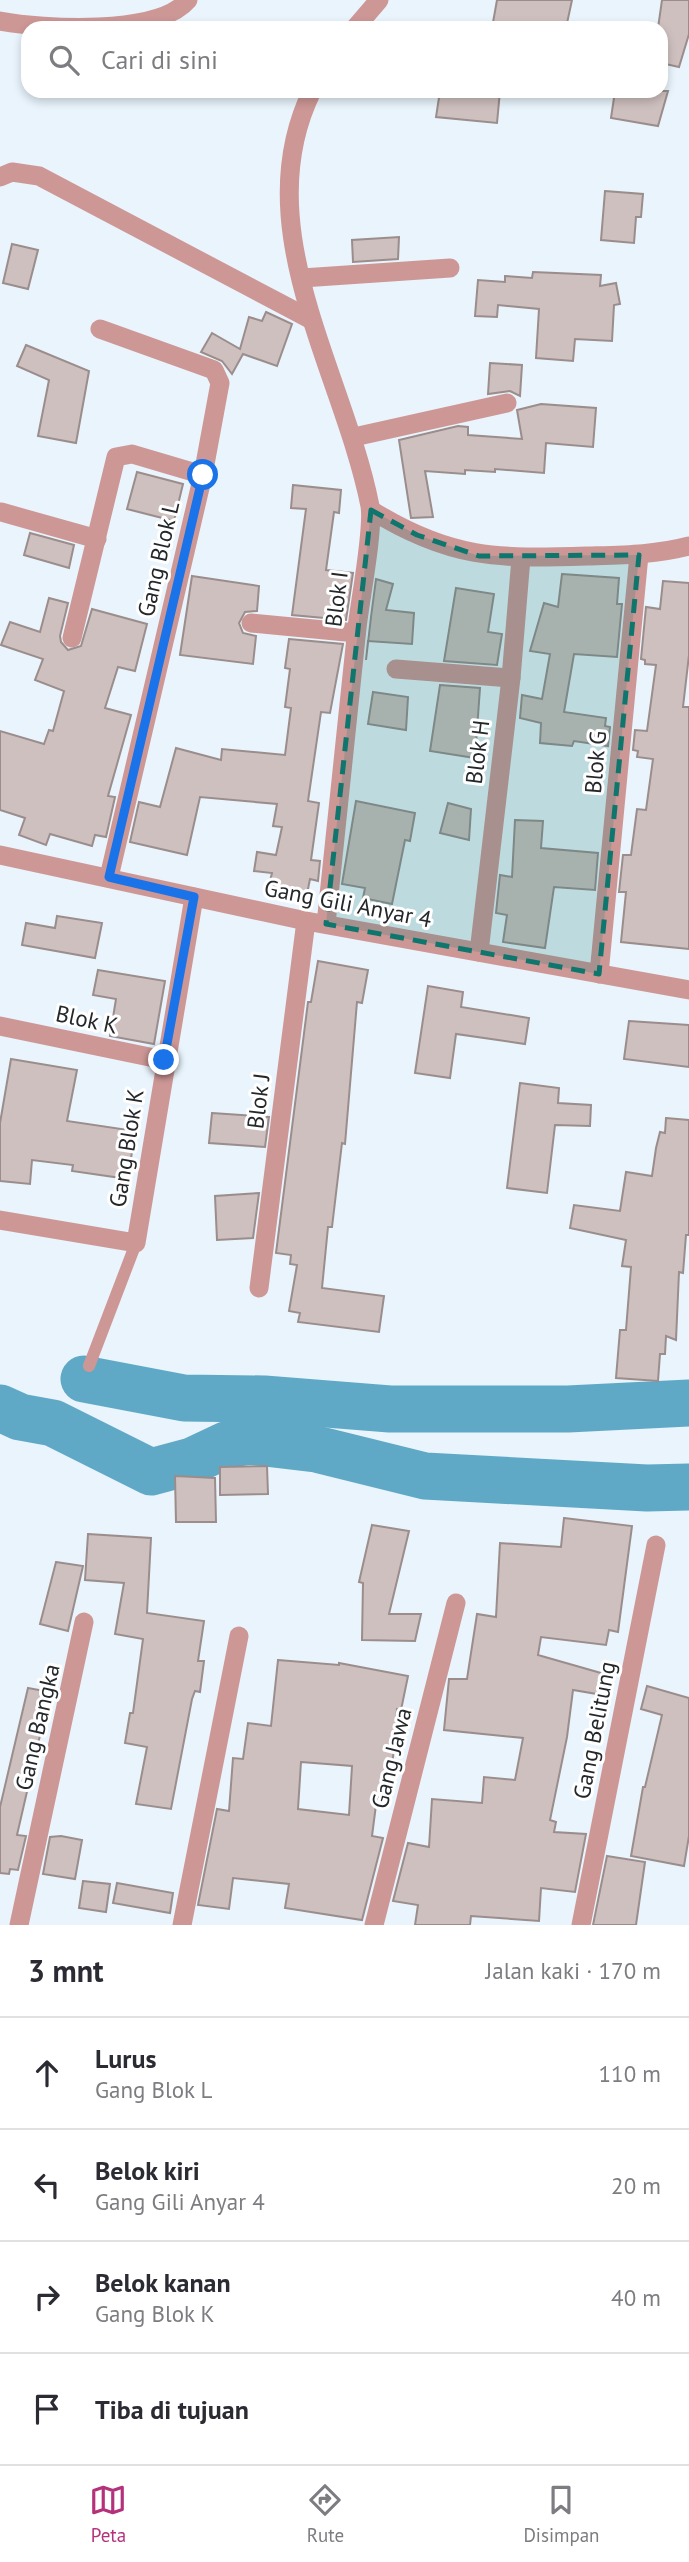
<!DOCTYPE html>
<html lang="id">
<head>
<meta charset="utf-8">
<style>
	body { margin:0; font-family:"PT Sans",sans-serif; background:#f7f7f7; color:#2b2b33 }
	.stop { position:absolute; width:21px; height:21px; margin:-16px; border:5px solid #1a73e8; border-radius:50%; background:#fff }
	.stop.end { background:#1a73e8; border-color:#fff; box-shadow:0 2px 7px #0008 }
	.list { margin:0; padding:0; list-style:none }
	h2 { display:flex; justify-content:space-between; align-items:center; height:91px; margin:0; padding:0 28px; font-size:30px }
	h2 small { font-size:23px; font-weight:400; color:#7c7c81 }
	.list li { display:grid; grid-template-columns:46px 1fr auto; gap:21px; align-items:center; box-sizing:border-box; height:112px; padding:0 28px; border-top:2px solid #e1e1e2 }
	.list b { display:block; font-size:26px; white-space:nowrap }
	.list p { margin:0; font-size:23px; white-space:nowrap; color:#7c7c81 }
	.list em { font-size:23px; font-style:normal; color:#7c7c81 }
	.icon { flex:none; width:38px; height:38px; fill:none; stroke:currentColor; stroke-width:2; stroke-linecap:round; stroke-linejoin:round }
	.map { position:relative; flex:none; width:689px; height:1925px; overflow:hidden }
	.search { position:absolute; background:#fff; box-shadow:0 4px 10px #0003; left:21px; right:21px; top:21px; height:77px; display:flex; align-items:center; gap:18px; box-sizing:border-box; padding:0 24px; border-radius:21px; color:#7c7c81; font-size:26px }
	.sheet { height:539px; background:#fff }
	nav { display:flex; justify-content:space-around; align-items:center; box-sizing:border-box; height:98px; border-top:2px solid #e1e1e2; background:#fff; font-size:19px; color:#7c7c81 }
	nav a { display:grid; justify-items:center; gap:4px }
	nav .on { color:#b4327b }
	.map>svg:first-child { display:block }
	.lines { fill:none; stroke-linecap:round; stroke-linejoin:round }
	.river { stroke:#60a9c6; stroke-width:47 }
	.building { fill:#cec0bf; stroke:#9a8d8c; stroke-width:2; fill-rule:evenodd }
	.service { stroke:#cd9796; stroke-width:12 }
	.minor { stroke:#cd9796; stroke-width:19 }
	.route { stroke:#1a73e8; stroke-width:9 }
	.marked { fill:#0f766e; fill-opacity:0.2; stroke:#0f766e; stroke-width:5; stroke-dasharray:14 9; stroke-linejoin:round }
	.labels { text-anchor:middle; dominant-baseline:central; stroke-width:6; stroke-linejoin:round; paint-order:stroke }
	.street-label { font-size:23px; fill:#24282b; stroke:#fff }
</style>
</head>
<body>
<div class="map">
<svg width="689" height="1925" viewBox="0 0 689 1925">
	<rect width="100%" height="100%" fill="#e9f4fc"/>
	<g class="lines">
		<g class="river">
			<path d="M84 1379 184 1398 264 1399 390 1409H568L689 1403"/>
			<path d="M0 1408 20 1417 53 1423 151 1472 192 1461 226 1445 249 1441 316 1449 425 1476 647 1488 689 1487"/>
		</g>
	</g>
	<g class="building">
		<path d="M497 0H572L566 28H492Z"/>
		<path d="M662 0H689V34L679 67 661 63V28H658Z"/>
		<path d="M440 91H500L497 123 436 117Z"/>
		<path d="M615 91H668L658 126 611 118Z"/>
		<path d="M605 191 643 194 641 217H636L634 243 601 240Z"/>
		<path d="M399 237 398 259 353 262 352 240Z"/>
		<path d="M12 244 38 250 28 289 3 283Z"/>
		<path d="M533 272 601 275 600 286 616 283 620 304 614 305 612 341 575 339 573 361 536 358 539 309 498 305 497 317 475 316 478 280 505 282V276L532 278Z"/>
		<path d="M266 312 292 324 277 366 243 354 232 374 222 361 201 352 212 333 240 349 249 317 262 321Z"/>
		<path d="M26 345 89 371 76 443 38 436 49 380 17 366Z"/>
		<path d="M490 363 522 365 520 396 510 391 488 394Z"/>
		<path d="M541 404 596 408 593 447 546 443 544 473 495 469V472L465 470V474L425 471 433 517 411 518 399 440 458 426 468 427V435L522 439 517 410Z"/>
		<path d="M137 472 183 484 174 521 127 509Z"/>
		<path d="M293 485 341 490 339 513 334 512 326 570 353 573 346 620 292 615 306 509 291 508Z"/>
		<path d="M30 533 74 545 69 568 24 555Z"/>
		<path d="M562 574 619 578 617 604H622L617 657 574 654 564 712 606 718 605 726 610 727 608 746 574 741 572 746 540 743 541 723 520 718 522 695 542 699 550 654 530 651 544 603 558 607Z"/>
		<path d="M192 576 259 586 257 611 245 612 239 623 243 633 256 636 253 664 180 655Z"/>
		<path d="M376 579 393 584 386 610 414 613 412 644 368 641 366 660 371 617Z"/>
		<path d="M663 581 689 583V655L683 707H689V949L621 942 626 892H619L623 855H631L637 809 646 810 653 759 637 757 638 751 633 750 635 730 647 731 656 665 645 664V660L641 659 646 607 660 609Z"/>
		<path d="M456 588 494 594 488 632 502 634 497 665 444 661Z"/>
		<path d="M49 598 68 603 60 636 61 642 68 650 81 646 92 609 147 624 135 671 118 667 105 708 131 715 108 796 115 797 106 837 95 835 92 846 50 834 46 845 19 835 25 818 0 810V731L44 744 49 730 53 731 64 691 35 680 43 659 1 645 10 622 40 632Z"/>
		<path d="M289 639 343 644 330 713 321 712 308 801 319 803 311 860 320 861 318 881 310 879 307 894 269 885 272 873 254 871 257 852 276 855 282 827 273 826 277 804 200 797 187 855 130 842 139 802 160 807 176 748 221 760 222 749 285 755 291 708 285 707 290 669 285 668Z"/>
		<path d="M440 685 480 688 475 758 430 751Z"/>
		<path d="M373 692 408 697 406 730 368 724Z"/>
		<path d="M356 801 415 813 410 841 405 840 392 904 363 898 365 888 342 884Z"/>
		<path d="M448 803 471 809 469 840 440 833Z"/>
		<path d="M515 820 543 821 541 848 598 853 595 890 554 887 545 948 503 942 507 915 496 913 500 875 512 877Z"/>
		<path d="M57 916 102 923 95 958 22 945 26 923 55 928Z"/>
		<path d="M318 961 368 970 362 1003 357 1002 345 1144 342 1143 332 1227H328L322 1288 384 1296 379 1332 298 1322 300 1313 289 1311 297 1265 290 1264 291 1255 276 1253 308 1002H311Z"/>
		<path d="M98 970 165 981 154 1044 110 1036 116 999 93 995Z"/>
		<path d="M428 986 463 992 461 1007 529 1018 525 1044 456 1034 450 1078 415 1073Z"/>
		<path d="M629 1021 689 1025V1067L624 1059Z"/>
		<path d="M11 1059 77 1070 67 1121 135 1131 128 1179 72 1171 73 1165 32 1160 30 1184 0 1181V1123Z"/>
		<path d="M520 1083 559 1088 558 1103 591 1105 590 1126 555 1125 547 1193 507 1188Z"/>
		<path d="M212 1113 269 1117 265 1147 209 1143Z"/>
		<path d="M666 1118 689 1120V1235H686L683 1273 679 1272 676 1340 666 1336 665 1354H660L658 1381 616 1378 620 1330H626L631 1267 622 1266 626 1240 570 1228 574 1205 620 1211 626 1172 652 1176 656 1148 660 1132 665 1133Z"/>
		<path d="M259 1193 253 1238 217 1240 215 1196Z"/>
		<path d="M267 1466 268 1494 220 1495V1467Z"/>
		<path d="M175 1476 215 1478 216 1522H176Z"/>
		<path d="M564 1518 632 1526 618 1632 609 1630 606 1645 541 1637 538 1655 601 1673 597 1694 573 1690 567 1737 550 1820 556 1822 554 1832 586 1834 575 1892 541 1888 539 1921 471 1916 470 1925H415L418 1905 393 1901 408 1843 429 1847 432 1799 482 1803 484 1777 515 1780 523 1738 444 1730 449 1679H467L477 1614 496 1617 500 1543 561 1547Z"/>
		<path d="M372 1525 409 1531 389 1614H421L415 1641 362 1640 363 1583 359 1582Z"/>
		<path d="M88 1534 151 1538 147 1613 204 1621 198 1661H204L200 1692 195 1691 192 1699 171 1809 136 1804 147 1747 125 1743 130 1713H133L143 1639 115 1634 124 1583 85 1580Z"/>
		<path d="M56 1562 83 1566 68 1631 40 1624Z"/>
		<path d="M278 1660 339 1665V1663L408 1676 401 1710 397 1709 392 1770 388 1769 385 1797H377L372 1836 383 1838 362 1920 285 1908 289 1884 233 1878 229 1909 198 1905 217 1809 229 1811 233 1758 243 1759 248 1723 271 1726ZM301 1762 352 1766 349 1815 298 1809Z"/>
		<path d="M647 1686 689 1698V1836L684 1866 631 1856 643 1787H645L662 1715 641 1709Z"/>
		<path d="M28 1688 50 1692 17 1835 26 1836 18 1870 10 1869 9 1874 0 1873V1807Z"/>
		<path d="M61 1836 82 1840 75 1879 43 1874 50 1837Z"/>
		<path d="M607 1856 645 1862 636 1925H593Z"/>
		<path d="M83 1881 110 1884 106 1912 79 1908Z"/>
		<path d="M117 1883 173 1893 170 1913 113 1903Z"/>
	</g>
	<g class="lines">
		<path class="service" d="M89 1366 136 1243"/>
		<g class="minor">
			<path d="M0 21C43 29 158 36 188 0"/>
			<path d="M355 28 379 0"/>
			<path d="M312 91C245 227 344 373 370 506 374 530 360 600 357 628 346 726 336 825 326 924"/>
			<path d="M0 177 12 172 39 176 310 319"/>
			<path d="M302 278 450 268"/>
			<path d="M100 329 214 370 220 383 203 475 109 877"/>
			<path d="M354 437 507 403"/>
			<path d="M371 510C450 559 497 559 587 556 622 555 655 555 689 546"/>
			<path d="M1 512 97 539"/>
			<path d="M251 623 356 633"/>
			<path d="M72 638 116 457 132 454 203 475"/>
			<path d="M396 669 511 678"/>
			<path d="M0 855 306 921 689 990"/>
			<path d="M479 952 511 678 521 558"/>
			<path d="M599 974 639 555"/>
			<path d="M0 1026 164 1060"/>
			<path d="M0 1220 136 1243 194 897"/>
			<path d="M259 1288 306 921"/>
			<path d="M19 1925 84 1622"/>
			<path d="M182 1925 239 1636"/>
			<path d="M374 1925 456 1603"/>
			<path d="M581 1925 656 1545"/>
		</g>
	</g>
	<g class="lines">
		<path class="route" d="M164 1060 194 897 109 877 203 475"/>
	</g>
	<path class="marked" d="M371 510 417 535 479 556 639 555 599 974 326 924Z"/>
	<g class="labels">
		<g class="street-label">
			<text transform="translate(158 559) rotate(-77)">Gang Blok L</text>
			<text transform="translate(336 599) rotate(-83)">Blok I</text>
			<text transform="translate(477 752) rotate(-83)">Blok H</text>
			<text transform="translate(595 762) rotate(-85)">Blok G</text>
			<text transform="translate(348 903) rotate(11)">Gang Gili Anyar 4</text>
			<text transform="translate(87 1019) rotate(12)">Blok K</text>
			<text transform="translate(258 1101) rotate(-83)">Blok J</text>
			<text transform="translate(126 1148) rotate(-81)">Gang Blok K</text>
			<text transform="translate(37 1727) rotate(-77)">Gang Bangka</text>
			<text transform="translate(594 1730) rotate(-79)">Gang Belitung</text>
			<text transform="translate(391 1758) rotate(-76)">Gang Jawa</text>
		</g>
	</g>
</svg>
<div class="stop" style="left:203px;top:475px"></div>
<div class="stop end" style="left:164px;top:1060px"></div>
<div class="search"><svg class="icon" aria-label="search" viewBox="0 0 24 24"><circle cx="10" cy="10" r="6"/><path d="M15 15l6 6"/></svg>Cari di sini</div>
</div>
<section class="sheet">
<h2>3 mnt<small>Jalan kaki · 170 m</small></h2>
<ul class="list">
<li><svg class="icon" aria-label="ahead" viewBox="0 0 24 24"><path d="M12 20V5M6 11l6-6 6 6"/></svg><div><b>Lurus</b><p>Gang Blok L</p></div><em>110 m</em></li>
<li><svg class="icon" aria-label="left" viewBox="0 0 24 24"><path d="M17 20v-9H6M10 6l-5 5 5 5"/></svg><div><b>Belok kiri</b><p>Gang Gili Anyar 4</p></div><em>20 m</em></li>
<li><svg class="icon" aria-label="right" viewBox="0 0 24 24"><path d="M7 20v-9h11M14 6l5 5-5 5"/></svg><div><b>Belok kanan</b><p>Gang Blok K</p></div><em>40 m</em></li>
<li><svg class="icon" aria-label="arrive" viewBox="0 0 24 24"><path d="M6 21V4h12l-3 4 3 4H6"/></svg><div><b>Tiba di tujuan</b></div></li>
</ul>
</section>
<nav>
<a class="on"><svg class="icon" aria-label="map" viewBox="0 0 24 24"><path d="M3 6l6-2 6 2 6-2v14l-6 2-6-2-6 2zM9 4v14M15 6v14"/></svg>Peta</a>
<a><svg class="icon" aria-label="directions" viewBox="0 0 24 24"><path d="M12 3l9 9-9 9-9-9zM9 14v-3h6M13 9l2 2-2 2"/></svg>Rute</a>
<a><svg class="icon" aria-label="saved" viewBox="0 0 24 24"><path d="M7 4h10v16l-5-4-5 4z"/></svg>Disimpan</a>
</nav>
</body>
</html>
